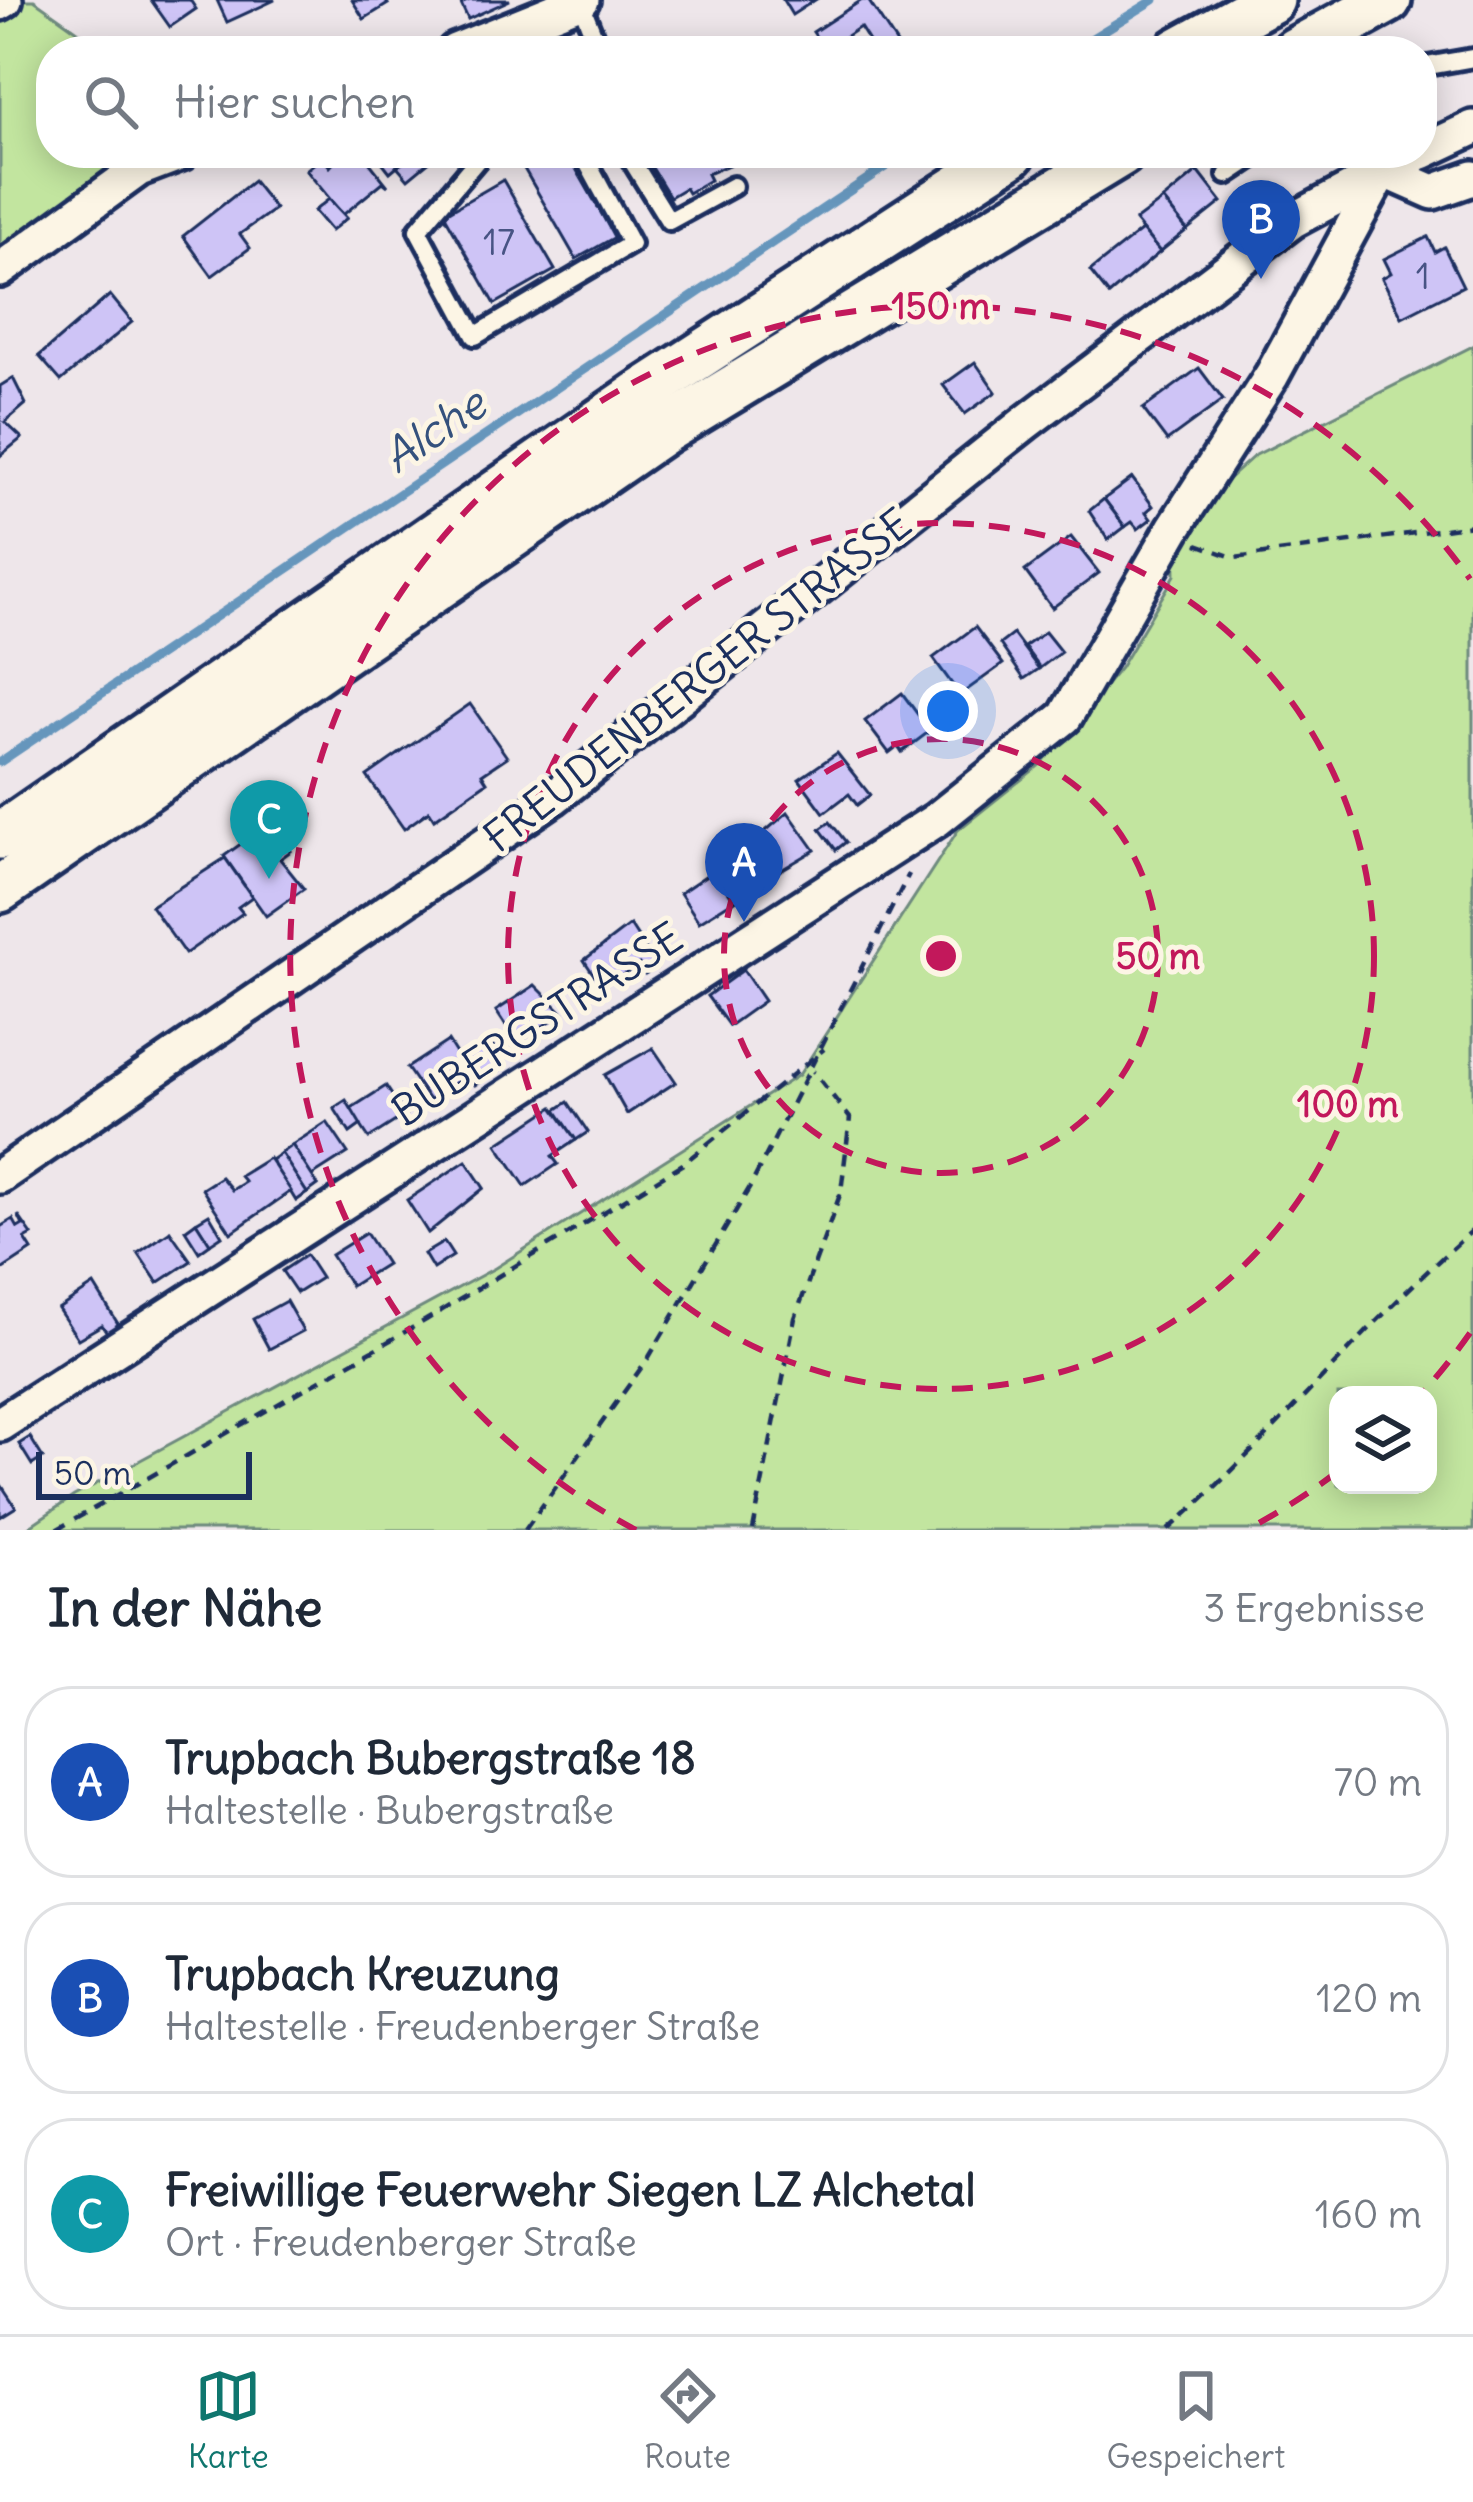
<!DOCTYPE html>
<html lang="de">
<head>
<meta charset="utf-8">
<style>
	body { margin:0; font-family:Delius,sans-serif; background:#f2f2f3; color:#1f2937 }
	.controls { position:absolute; right:36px; bottom:36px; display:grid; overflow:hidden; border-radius:24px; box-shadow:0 6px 30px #0003 }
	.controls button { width:108px; height:108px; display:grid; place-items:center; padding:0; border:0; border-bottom:3px solid #e0e1e3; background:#fff; color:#1f2937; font:60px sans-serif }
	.scale { position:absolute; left:36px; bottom:30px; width:216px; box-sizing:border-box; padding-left:12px; border:6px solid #1b2f5e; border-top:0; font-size:33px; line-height:42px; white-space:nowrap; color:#1b2f5e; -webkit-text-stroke:9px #fcf5e5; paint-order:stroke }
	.you { position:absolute; left:948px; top:711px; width:42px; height:42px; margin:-30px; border:9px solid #fff; border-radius:50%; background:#1a73e8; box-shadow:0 0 0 18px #1a73e833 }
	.badge { display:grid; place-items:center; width:78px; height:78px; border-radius:50%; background:#0f766e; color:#fff; font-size:39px; font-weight:700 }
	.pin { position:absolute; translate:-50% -99px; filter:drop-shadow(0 3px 6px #0008) }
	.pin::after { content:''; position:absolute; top:63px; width:42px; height:36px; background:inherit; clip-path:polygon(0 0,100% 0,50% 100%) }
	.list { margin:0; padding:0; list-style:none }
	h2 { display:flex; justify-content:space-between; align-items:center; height:156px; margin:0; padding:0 48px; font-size:51px }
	h2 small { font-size:39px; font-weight:400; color:#747a83 }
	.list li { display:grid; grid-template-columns:78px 1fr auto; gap:36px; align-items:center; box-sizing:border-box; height:192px; margin:0 24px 24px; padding:0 24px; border:3px solid #e0e1e3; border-radius:48px }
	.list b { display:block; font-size:45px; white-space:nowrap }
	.list p { margin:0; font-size:39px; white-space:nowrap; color:#747a83 }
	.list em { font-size:39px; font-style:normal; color:#747a83 }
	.icon { flex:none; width:66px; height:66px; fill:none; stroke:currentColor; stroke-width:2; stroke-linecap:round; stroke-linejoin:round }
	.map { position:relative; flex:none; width:1473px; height:1530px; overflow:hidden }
	.search { position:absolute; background:#fff; box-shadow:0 6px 30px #0003; left:36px; right:36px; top:36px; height:132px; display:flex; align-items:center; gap:30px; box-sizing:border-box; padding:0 42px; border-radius:48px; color:#747a83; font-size:45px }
	.sheet { height:804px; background:#fff }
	nav { display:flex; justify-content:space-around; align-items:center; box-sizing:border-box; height:168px; border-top:3px solid #e0e1e3; background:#fff; font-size:33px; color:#747a83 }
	nav a { display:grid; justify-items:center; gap:6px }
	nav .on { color:#0f766e }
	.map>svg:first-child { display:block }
	.green { fill:#c2e59f; stroke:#6e8a7e; stroke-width:3; fill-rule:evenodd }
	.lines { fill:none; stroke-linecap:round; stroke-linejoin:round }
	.stream { stroke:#6696bc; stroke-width:9 }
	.building { fill:#cec4f6; stroke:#1b2f5e; stroke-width:3 }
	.service-casing { stroke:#1b2f5e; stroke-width:26 }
	.minor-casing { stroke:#1b2f5e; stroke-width:42 }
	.secondary-casing { stroke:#1b2f5e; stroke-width:54 }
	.path { stroke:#1b2f5e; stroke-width:4.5; stroke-dasharray:12 9; stroke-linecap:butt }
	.service { stroke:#fcf5e5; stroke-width:16 }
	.minor { stroke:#fcf5e5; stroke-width:33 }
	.secondary { stroke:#fcf5e5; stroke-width:45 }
	.ring { fill:none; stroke:#c2185b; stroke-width:6; stroke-dasharray:21 15 }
	.labels { text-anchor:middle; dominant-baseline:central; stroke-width:10; stroke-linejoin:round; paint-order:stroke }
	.number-label { font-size:36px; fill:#485484 }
	.street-label { font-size:42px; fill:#1b2f5e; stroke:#fcf5e5 }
	.water-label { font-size:45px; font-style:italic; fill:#34517d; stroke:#fcf5e5 }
	.centre { fill:#c2185b; stroke:#fcf5e5; stroke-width:6 }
	.ring-label { font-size:36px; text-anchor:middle; font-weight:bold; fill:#c2185b; stroke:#fcf5e5; stroke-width:10; stroke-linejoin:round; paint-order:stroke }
</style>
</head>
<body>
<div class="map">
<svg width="1473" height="1530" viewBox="0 0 1473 1530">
	<rect width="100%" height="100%" fill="#eee6ea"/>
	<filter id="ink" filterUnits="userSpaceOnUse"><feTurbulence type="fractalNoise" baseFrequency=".00833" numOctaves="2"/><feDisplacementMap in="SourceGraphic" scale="24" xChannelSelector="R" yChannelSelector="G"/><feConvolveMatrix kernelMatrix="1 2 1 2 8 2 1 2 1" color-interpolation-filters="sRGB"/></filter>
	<g filter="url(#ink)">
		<g class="green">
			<path d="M0 0H34L106 51H51V153H181L0 270Z"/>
			<path d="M1473 346V1530H24L74 1496 495 1268 799 1075 958 830 1041 764 1120 668 1175 575 1174 528 1254 456ZM1338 1395H1428V1485H1338Z"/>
		</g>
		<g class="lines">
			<g class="stream">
				<path d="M1071 51 1154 0"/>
				<path d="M0 762 906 153"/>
			</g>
		</g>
		<g class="building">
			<path d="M151 0H190L196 9 170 27Z"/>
			<path d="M217 0H275L227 22Z"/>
			<path d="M352 0H385L388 4 364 19Z"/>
			<path d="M470 0H510L468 19 461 4Z"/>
			<path d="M783 0H815L792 15Z"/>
			<path d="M862 0H868L901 50 875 51 860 27 825 50 813 32Z"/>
			<path d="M342 153H362L388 186 383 182 343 215 306 170 322 157 330 167Z"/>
			<path d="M375 153H402L407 158 390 172Z"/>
			<path d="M422 153 437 155 408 179 397 166Z"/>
			<path d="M515 153H567L615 237 576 259Z"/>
			<path d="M643 153H744L747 157 707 174 710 180 688 193 685 188 670 197Z"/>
			<path d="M1198 171 1222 202 1187 230 1163 200Z"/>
			<path d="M503 180 555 270 495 304 444 214Z"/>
			<path d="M253 181 275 209 240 234 250 248 212 276 183 236Z"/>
			<path d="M329 199 347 218 331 231 314 211Z"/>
			<path d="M1163 200 1187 230 1160 252 1135 221Z"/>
			<path d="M1142 230 1160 252 1109 295 1090 271Z"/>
			<path d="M1428 237 1435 252 1444 247 1463 286 1402 317 1382 278 1391 273 1384 259Z"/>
			<path d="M110 295 132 322 61 381 39 356Z"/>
			<path d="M975 362 996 392 965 414 943 385Z"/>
			<path d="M1199 368 1223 400 1167 441 1143 409Z"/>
			<path d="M13 378 26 404 5 422 22 438 0 456V386Z"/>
			<path d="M1132 478 1153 506 1146 512 1151 519 1138 529 1132 522 1125 527 1104 499Z"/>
			<path d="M1104 499 1125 527 1108 540 1089 511Z"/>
			<path d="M1071 537 1099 573 1052 608 1025 571Z"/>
			<path d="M975 627 1003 664 960 695 933 658Z"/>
			<path d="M1045 632 1061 652 1040 668 1024 647Z"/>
			<path d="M1013 634 1039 669 1024 679 1000 644Z"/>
			<path d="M902 693 930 731 902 752 898 746 889 753 865 721Z"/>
			<path d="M932 697 948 718 937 726 922 705Z"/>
			<path d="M470 704 507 757 482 774 487 782 434 819 429 811 404 829 367 776Z"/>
			<path d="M837 753 870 795 857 805 849 794 824 813 799 779Z"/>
			<path d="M788 812 815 850 771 876 750 837 754 841Z"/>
			<path d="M830 822 846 842 836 850 820 829Z"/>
			<path d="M263 828 274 845 282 839 291 851 280 859 304 889 266 916 224 856Z"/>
			<path d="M225 858 252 897 238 907 243 913 185 954 151 906Z"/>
			<path d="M748 859 764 882 749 892 734 868Z"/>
			<path d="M734 868 749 892 734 902 719 878Z"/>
			<path d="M714 870 734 900 699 922 680 893Z"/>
			<path d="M630 925 657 967 645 974 639 964 615 980 606 967 594 975 584 960Z"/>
			<path d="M743 970 764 1001 729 1026 707 996Z"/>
			<path d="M535 985 563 1013 517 1043 496 1011Z"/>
			<path d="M448 1041 469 1074 429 1100 407 1068Z"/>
			<path d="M490 1042 505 1066 475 1085 460 1060Z"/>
			<path d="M653 1048 676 1082 627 1114 605 1075Z"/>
			<path d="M386 1086 405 1115 369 1138 350 1109Z"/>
			<path d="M346 1100 361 1125 350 1133 334 1108Z"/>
			<path d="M568 1102 588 1132 576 1140 556 1110Z"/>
			<path d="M553 1107 576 1140 552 1156 558 1164 525 1186 497 1144Z"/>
			<path d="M327 1122 348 1153 312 1176 292 1145Z"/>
			<path d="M292 1145 318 1185 307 1193 281 1153Z"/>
			<path d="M281 1153 307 1193 296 1201 271 1160Z"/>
			<path d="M269 1158 291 1191 231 1233 202 1189 221 1177 232 1190 245 1182 240 1176Z"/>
			<path d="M466 1161 484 1188 428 1233 407 1200Z"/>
			<path d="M209 1214 222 1236 210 1244 196 1222Z"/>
			<path d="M18 1215 32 1235 25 1239 32 1250 0 1271V1227L13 1219 18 1228 23 1225Z"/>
			<path d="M196 1222 210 1244 199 1252 185 1230Z"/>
			<path d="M169 1232 170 1231 191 1261 158 1283 138 1253Z"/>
			<path d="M366 1233 386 1264 351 1286 331 1255Z"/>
			<path d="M444 1242 453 1256 433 1269 424 1254Z"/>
			<path d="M306 1255 321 1278 297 1293 282 1271Z"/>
			<path d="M94 1285 120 1327 108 1334 102 1325 78 1339 58 1309Z"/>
			<path d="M286 1301 303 1331 269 1349 253 1319Z"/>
			<path d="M30 1437 43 1458 32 1465 19 1444Z"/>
			<path d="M0 1483 16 1507 0 1517Z"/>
		</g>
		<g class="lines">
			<g class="service-casing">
				<g id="service">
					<path d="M580 1 593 34 592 51"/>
					<path d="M543 51 547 17"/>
					<path d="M1422 67 1473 58"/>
					<path d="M483 153 418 230 475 336 631 244 582 153"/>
					<path d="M627 153 669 221 733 186"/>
					<path d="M1227 175 1260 153"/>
				</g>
			</g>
			<g class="minor-casing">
				<g id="minor">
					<path d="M0 3 5 0"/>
					<path d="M455 51 582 0"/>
					<path d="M1422 152 1473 128"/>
					<path d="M1383 170 1433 192 1473 178"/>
					<path d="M0 270 139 169 181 153"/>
					<path d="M0 1176 553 798 1025 423 1292 221 1419 153"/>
					<path d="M0 1424 936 820 1065 717 1174 528 1272 375 1383 170"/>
				</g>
			</g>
			<g class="secondary-casing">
				<g id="secondary">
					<path d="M1178 51 1271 0"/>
					<path d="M1295 51 1388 0"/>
					<path d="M0 836 637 396 1012 153"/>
					<path d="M0 889 663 431 1121 153"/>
				</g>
			</g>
			<g class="path">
				<path d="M1197 544 1235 558 1473 525"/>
				<path d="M56 1530 426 1320 683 1164 824 1049"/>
				<path d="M525 1530 649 1357 750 1187 909 874"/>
				<path d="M753 1530 795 1318 841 1192 850 1118 813 1071"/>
				<path d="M1168 1530C1276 1436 1364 1324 1473 1230"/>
			</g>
			<use href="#service" class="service"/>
			<use href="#minor" class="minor"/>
			<use href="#secondary" class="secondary"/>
		</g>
	</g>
	<g class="ring">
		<circle cx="941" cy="956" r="217"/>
		<circle cx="941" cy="956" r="433"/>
		<path d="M1470 1333A650 650 0 0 1 1424 1391M1337 1472A650 650 0 0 1 1246 1530M636 1530A650 650 0 1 1 1470 579"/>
	</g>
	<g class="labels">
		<g class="number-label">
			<text x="499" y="242">17</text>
			<text x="1423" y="276">1</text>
		</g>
		<g class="street-label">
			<text transform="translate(697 680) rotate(-38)">FREUDENBERGER STRASSE</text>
			<text transform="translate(537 1024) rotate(-33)">BUBERGSTRASSE</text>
		</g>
		<g class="water-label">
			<text transform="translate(434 430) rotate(-34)">Alche</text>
		</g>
	</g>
	<circle cx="941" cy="956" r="18" class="centre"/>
	<g class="ring-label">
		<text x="941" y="319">150 m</text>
		<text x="1158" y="969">50 m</text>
		<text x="1348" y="1117">100 m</text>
	</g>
</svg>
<div class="controls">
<button><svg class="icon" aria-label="layers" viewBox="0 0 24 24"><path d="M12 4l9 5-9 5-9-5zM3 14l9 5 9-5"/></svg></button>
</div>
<div class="scale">50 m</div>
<div class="you"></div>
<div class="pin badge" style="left:744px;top:922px;background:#1a4fb4">A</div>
<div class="pin badge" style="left:1261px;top:279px;background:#1a4fb4">B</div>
<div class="pin badge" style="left:269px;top:879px;background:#0f9aa8">C</div>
<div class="search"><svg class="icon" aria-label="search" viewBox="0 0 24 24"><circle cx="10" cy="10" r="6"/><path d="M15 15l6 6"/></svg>Hier suchen</div>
</div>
<section class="sheet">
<h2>In der Nähe<small>3 Ergebnisse</small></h2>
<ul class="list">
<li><span class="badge" style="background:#1a4fb4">A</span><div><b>Trupbach Bubergstraße 18</b><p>Haltestelle · Bubergstraße</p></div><em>70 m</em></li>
<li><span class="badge" style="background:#1a4fb4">B</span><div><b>Trupbach Kreuzung</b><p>Haltestelle · Freudenberger Straße</p></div><em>120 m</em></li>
<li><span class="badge" style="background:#0f9aa8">C</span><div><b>Freiwillige Feuerwehr Siegen LZ Alchetal</b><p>Ort · Freudenberger Straße</p></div><em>160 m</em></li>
</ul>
</section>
<nav>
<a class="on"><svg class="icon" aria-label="map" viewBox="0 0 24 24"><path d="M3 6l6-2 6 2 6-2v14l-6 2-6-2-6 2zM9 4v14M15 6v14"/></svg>Karte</a>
<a><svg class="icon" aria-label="directions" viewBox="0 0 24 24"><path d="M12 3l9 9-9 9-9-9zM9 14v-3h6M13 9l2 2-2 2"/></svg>Route</a>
<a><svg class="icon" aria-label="saved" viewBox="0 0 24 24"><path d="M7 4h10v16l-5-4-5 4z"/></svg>Gespeichert</a>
</nav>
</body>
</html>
